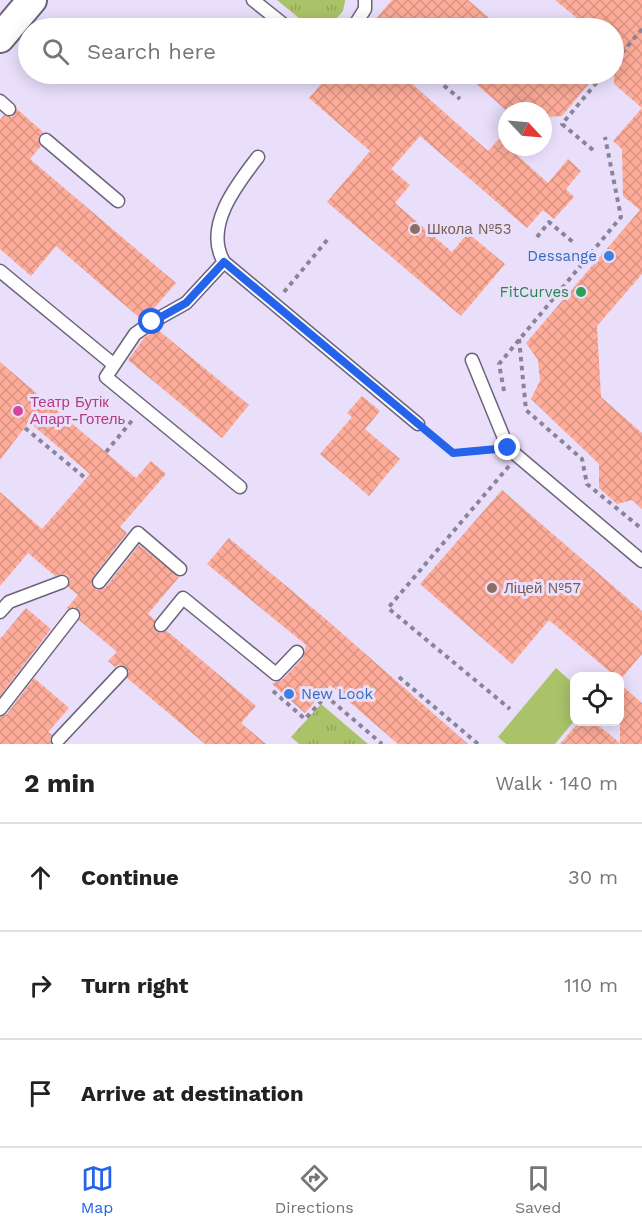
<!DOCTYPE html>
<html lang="en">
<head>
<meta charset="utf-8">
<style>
	body { margin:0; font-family:"Work Sans",sans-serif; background:#f2f2f2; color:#222 }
	.controls { position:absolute; right:18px; bottom:18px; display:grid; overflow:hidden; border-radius:12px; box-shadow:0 3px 15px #0003 }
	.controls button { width:54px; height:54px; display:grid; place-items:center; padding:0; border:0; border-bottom:2px solid #e0e0e0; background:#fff; color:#222; font:30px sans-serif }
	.compass { position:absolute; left:498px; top:102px; width:54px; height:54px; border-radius:50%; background:#fff; box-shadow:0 3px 15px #0003; rotate:116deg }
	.stop { position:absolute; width:18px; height:18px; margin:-14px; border:4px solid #2563eb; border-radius:50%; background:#fff }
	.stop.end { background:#2563eb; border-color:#fff; box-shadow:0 2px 6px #0008 }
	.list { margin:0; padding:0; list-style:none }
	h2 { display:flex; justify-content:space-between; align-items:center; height:78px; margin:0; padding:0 24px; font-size:26px }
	h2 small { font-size:20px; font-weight:400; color:#767676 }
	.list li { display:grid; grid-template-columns:39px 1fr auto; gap:18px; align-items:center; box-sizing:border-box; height:108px; padding:0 24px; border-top:2px solid #e0e0e0 }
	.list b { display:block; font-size:22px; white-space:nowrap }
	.list em { font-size:20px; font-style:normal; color:#767676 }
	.icon { flex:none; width:33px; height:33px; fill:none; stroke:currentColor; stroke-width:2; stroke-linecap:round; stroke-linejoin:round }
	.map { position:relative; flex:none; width:642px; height:744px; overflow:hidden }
	.search { position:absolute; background:#fff; box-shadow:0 3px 15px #0003; left:18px; right:18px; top:18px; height:66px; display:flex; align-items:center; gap:15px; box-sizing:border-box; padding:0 21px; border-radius:33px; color:#767676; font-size:22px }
	.sheet { height:402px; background:#fff }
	nav { display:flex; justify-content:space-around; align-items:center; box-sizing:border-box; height:84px; border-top:2px solid #e0e0e0; background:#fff; font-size:16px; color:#767676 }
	nav a { display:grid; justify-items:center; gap:3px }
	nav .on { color:#2563eb }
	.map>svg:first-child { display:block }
	.grass { fill:#aac369 }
	.park { fill:url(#park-tufts) }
	.building { fill:url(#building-cross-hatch) }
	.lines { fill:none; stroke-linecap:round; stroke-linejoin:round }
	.service-casing { stroke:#6c637b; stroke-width:15 }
	.tertiary-casing { stroke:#6c637b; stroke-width:32 }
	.path { stroke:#8b8498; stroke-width:4; stroke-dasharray:4.5 4.5; stroke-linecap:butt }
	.service { stroke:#fff; stroke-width:12 }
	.tertiary { stroke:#fff; stroke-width:28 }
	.route { stroke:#2563eb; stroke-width:8 }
	.education-dot { fill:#8d6e63; stroke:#e9dffb; stroke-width:2 }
	.shop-dot { fill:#3f7fe0; stroke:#e9dffb; stroke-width:2 }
	.leisure-dot { fill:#2e9e5b; stroke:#e9dffb; stroke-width:2 }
	.hotel-dot { fill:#d1479c; stroke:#e9dffb; stroke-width:2 }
	.labels { text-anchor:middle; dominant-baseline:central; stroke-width:6; stroke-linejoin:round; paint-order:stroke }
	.education-label { font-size:15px; fill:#785e54; stroke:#e9dffb; text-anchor:start }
	.shop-label { font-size:15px; fill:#366cbe; stroke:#e9dffb; text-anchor:end }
	.leisure-label { font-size:15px; fill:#27864d; stroke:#e9dffb; text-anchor:end }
	.hotel-label { font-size:15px; fill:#b23c85; stroke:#e9dffb; text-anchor:start }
</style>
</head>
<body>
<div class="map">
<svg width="642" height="744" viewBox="0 0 642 744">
	<defs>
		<pattern id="park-tufts" width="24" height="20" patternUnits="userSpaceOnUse" patternTransform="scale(1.5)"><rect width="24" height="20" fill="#aac369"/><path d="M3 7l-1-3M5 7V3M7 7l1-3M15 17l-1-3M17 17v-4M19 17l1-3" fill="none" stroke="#92a75b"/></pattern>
		<pattern id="building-cross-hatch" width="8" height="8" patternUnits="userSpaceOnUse" patternTransform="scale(1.5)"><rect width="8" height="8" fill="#feac99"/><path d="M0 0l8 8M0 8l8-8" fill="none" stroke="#da9484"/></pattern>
	</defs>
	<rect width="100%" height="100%" fill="#e9dffb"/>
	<path class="grass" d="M556 668 574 684V721L555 744H506L498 737Z"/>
	<g class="park">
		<path d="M277 0H345V1L343 11 328 28H311Z"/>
		<path d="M321 704 368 744H299L291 737Z"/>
	</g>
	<g class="building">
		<path d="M392 0H468L501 28H368Z"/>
		<path d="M555 0H642V108L614 84V28H589Z"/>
		<path d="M330 74H415L409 81 488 151 499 139 548 183 568 159 581 171 566 189 574 197 554 219 543 210 527 228 420 136 391 169 410 185 395 203 452 252 468 233 505 264 461 316 327 202 370 151 309 98Z"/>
		<path d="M465 74H597L562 116 543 117V111H507Z"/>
		<path d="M642 108V274L597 326 601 397 642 433V509L632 500 617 504 599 488V464L531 399 540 381 538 360 526 343 640 210 623 196 622 149 613 141Z"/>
		<path d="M17 109 43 132 38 138 41 146 30 159 176 283 149 314 141 319 56 246 31 276 0 249V120L4 115 12 117Z"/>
		<path d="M157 329 249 405 222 438 128 360 144 338Z"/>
		<path d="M0 362 136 478 151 461 166 474 120 527 127 533 93 577 91 584 97 590 105 588 139 545 179 577 148 614 155 620 154 628 160 633 167 631 256 706 241 723 266 744H205L127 678 129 671 126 667 119 665 115 667 108 661 117 652 79 620 81 616 78 609 74 607 66 609 78 595 68 587 70 580 67 575 63 574 55 576 28 553 0 586V492L42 529 90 474 29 422 0 460Z"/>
		<path d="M362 396 380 411 365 429 400 459 369 496 320 454 352 417 347 413Z"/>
		<path d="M502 490 642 611V654L620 680V676H615L549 620 512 664 420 584Z"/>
		<path d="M229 538 328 621 468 744H398L330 685 305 713 272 684 282 680 303 658 306 645 207 564Z"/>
		<path d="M26 608 51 629 0 696V639Z"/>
		<path d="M34 678 69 708 48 732 52 735 50 739 51 744H0V717L7 714Z"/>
		<path d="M620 684 642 703V744H560L579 722H594L620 743Z"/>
	</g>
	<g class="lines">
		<g class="service-casing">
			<g id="service">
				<path d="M253 0 288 28"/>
				<path d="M353 28 365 9V0"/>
				<path d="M0 101 9 109"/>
				<path d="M46 140 118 201"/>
				<path d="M258 157C237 184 203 227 224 262L418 424"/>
				<path d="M224 262 186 303 152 322 135 334 106 377 240 487"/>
				<path d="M0 271 113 364"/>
				<path d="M472 360 508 448 642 561"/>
				<path d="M99 582 138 533 180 569"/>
				<path d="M0 612 9 602 62 582"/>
				<path d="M161 625 183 598 276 674 297 652"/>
				<path d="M0 709 73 615"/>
				<path d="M58 740 121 673"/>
			</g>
		</g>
		<g class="tertiary-casing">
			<path id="tertiary" d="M0 38 32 0"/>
		</g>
		<g class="path">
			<path d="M616 60 642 29"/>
			<path d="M430 74 460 99"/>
			<path d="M593 150 562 124 603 75"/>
			<path d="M537 237 549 222 574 243"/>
			<path d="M284 292 328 239"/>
			<path d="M519 339 526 410 582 459 587 484 642 529"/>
			<path d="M504 391 499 364 621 217 605 137"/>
			<path d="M25 428 84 477"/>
			<path d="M430 434 453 453 493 449"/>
			<path d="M106 452 134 418"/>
			<path d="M509 466 388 608 510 709"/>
			<path d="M399 677 478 744"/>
			<path d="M273 691 305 719 326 696 382 744"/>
		</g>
		<use href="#service" class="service"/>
		<use href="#tertiary" class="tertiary"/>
	</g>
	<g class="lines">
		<path class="route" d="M152 322 186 303 224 262 453 453 508 448"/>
	</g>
	<g class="education-dot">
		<circle cx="415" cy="229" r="6"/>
		<circle cx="492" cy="588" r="6"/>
	</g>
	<g class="shop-dot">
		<circle cx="609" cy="256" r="6"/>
		<circle cx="289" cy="694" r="6"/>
	</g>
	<circle class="leisure-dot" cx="581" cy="292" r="6"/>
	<circle class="hotel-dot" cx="18" cy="411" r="6"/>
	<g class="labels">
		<g class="education-label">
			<text x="427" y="229">Школа №53</text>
			<text x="504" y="588">Ліцей №57</text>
		</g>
		<g class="shop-label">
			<text x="597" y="256">Dessange</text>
			<text x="301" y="694" text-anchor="start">New Look</text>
		</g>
		<g class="leisure-label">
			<text x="569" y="292">FitCurves</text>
		</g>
		<g class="hotel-label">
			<text x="30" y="402">Театр Бутік<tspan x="30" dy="17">Апарт-Готель</tspan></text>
		</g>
	</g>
</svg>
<div class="controls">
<button><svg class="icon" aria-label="locate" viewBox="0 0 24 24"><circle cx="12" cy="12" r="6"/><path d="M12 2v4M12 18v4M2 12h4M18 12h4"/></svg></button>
</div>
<svg class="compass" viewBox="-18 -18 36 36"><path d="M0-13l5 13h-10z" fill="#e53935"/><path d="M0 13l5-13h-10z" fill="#767676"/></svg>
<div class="stop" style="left:152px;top:322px"></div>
<div class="stop end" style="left:508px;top:448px"></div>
<div class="search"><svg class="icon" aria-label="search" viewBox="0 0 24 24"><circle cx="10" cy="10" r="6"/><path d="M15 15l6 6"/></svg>Search here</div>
</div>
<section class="sheet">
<h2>2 min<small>Walk · 140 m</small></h2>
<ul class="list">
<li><svg class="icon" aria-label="ahead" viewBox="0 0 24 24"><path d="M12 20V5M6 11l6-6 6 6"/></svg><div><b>Continue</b></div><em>30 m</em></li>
<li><svg class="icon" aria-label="right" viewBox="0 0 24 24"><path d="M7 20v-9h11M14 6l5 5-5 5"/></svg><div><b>Turn right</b></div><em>110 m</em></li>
<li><svg class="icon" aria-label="arrive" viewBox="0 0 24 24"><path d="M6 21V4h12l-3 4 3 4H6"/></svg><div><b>Arrive at destination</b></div></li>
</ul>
</section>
<nav>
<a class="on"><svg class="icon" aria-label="map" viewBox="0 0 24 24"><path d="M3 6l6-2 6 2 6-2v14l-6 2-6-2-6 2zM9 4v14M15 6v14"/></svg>Map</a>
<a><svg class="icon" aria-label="directions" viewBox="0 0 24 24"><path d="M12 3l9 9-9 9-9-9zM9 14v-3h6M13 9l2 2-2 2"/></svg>Directions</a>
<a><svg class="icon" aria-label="saved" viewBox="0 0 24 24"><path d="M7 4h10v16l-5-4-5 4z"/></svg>Saved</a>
</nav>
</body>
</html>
